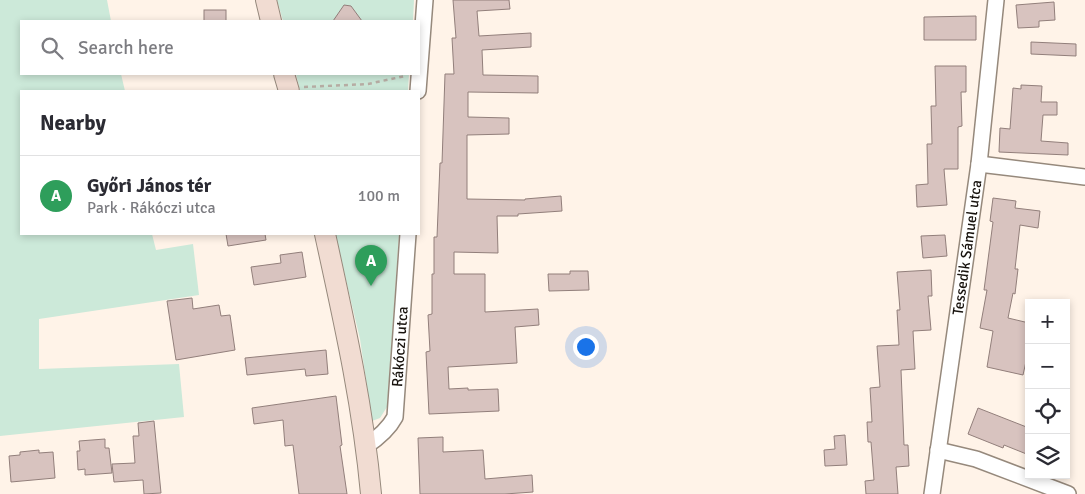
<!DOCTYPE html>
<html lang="en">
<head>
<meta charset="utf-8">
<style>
	body { margin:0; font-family:Signika,sans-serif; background:#f7f7f7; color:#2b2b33 }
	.controls { position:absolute; right:15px; bottom:15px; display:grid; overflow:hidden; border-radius:0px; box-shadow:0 2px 8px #0003 }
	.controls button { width:45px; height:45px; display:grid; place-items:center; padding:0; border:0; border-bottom:1px solid #e1e1e2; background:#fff; color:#2b2b33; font:25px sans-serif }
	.you { position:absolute; left:585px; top:346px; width:18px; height:18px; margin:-12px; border:4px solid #fff; border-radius:50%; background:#1a73e8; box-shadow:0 0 0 8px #1a73e833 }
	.badge { display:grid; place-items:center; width:32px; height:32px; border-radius:50%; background:#8a6807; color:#fff; font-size:16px; font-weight:700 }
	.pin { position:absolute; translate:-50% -41px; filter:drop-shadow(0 1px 2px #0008) }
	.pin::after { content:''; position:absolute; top:26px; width:18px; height:15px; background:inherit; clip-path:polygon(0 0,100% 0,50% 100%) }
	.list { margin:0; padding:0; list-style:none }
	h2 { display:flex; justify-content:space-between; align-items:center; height:65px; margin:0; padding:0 20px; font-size:21px }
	h2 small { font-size:16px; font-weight:400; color:#7c7c81 }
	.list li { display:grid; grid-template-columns:32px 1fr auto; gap:15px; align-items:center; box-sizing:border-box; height:80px; padding:0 20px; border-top:1px solid #e1e1e2 }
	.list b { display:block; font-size:19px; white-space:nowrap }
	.list p { margin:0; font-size:16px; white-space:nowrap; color:#7c7c81 }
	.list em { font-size:16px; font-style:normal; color:#7c7c81 }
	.icon { flex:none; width:28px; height:28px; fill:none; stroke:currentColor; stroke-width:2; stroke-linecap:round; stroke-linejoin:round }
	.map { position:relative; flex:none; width:1085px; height:494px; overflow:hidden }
	.search { position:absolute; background:#fff; box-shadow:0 2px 8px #0003; left:20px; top:20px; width:400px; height:55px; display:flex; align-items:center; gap:12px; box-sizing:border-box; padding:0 18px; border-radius:0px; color:#7c7c81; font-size:19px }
	.panel { position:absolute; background:#fff; box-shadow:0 2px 8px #0003; left:20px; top:90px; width:400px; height:145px; border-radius:0px }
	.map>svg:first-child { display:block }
	.green { fill:#cce9d9 }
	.building { fill:#d8c3bf; stroke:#927f7b }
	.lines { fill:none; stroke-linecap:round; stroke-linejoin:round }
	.street-casing { stroke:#96897c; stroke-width:18 }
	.secondary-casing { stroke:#96897c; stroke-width:22 }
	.path { stroke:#b8aea5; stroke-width:2.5; stroke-dasharray:4 4; stroke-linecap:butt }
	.street { stroke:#fff; stroke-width:15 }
	.secondary { stroke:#f1dcd2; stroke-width:20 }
	.labels { text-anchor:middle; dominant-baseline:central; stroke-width:4.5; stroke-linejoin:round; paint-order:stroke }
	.street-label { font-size:15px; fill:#17120d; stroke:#fff }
</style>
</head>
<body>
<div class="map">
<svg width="1085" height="494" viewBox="0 0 1085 494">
	<rect width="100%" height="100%" fill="#fff3e8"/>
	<g class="green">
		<path d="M0 0H107L111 21H21V74H121L125 91H21V234H152L156 250 193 244 199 295 39 319V369L179 364 184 417 0 436Z"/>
		<path d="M277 0H414L413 21H283Z"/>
		<path d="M296 74H409L408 91H300Z"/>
		<path d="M335 234H399L387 407 380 418 372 421 360 339Z"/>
	</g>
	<g class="building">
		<path d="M453 0H509L510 9 477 11 479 36 531 33V47L482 50 483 75 538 76V93L468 92V117L509 118V134L467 135V199L525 200V199L561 196 562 211 518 214V216H497L498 253 454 252V274H485V312L538 309 539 325 515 327 517 363 448 367 449 389 468 388V390L498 389 499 411 429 414 426 352 430 351 428 315 432 314V274H434V237H437L440 163H442L445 74H454L452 38H456Z"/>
		<path d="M1054 2 1055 20 1039 21V27L1018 28 1016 5Z"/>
		<path d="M344 5 351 6 362 21H333Z"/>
		<rect x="204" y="10" width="22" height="11"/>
		<path d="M976 16V40H924V17Z"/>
		<path d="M1031 42 1076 44V56L1031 54Z"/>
		<path d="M935 66H966V92H961L962 126 958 127V169H944L947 205 917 207 916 185 928 184 927 144H932L931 106H936Z"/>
		<path d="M1021 85 1042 86 1041 102H1057V115H1043L1041 141 1068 143V155L999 152 1000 128 1010 129 1013 88 1021 89Z"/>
		<path d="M993 198 1016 201 1015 208 1040 211 1038 228 1020 225 1015 269H1018L1015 294 1013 293 1008 318 1029 323V348L1023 375 987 367 993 331 980 328 987 290H984L993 222 990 221Z"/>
		<path d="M226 234H265L266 240 228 246Z"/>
		<path d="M945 235 947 256 923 258 921 236Z"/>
		<path d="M302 252 306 277 254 285 251 267 281 263 280 255Z"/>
		<path d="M931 270 932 296H928L931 330 913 331 915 369 901 370 904 445H908L909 466 896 467 898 494H866L865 481 874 480 871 442H868L867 422H872L870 388 880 387 877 346 899 345 897 310H900L897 272Z"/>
		<path d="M570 271H588L589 290 549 291 548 274H570Z"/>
		<path d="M192 298 193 309 219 305 221 316 230 315 235 350 176 360 167 301Z"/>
		<path d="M326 350 328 374 306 376 305 369 247 375 245 358Z"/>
		<path d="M336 396 342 445 340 446 347 494H299L293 445 285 446 283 420 254 424 252 408Z"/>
		<path d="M978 408 1029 428V455L1004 445 1003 448 968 434Z"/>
		<path d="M154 421 161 493 144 494 143 480 114 482 112 464 135 463 133 436H139L138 423Z"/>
		<path d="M845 435 847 465 825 466 824 450 835 449 834 436Z"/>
		<path d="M443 437V452L483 450 485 479 532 475 533 492 505 494H420L418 438Z"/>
		<path d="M105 439V448H109L112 473 85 475V469L78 470 77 451H80L79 441Z"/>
		<path d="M39 450V453L53 452 55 478 11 482 9 456 20 455V452Z"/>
	</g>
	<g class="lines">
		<g class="street-casing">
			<g id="street">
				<path d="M418 91 425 0"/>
				<path d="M979 164 1085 177"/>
				<path id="s1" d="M366 446C378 438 388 430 395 417L408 234"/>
				<path d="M938 450 976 459 1068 494"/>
				<path id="s2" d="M932 494 979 164 996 0"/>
			</g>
		</g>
		<g class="secondary-casing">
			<g id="secondary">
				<path d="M266 0 271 21"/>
				<path d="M284 74 289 91"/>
				<path d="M325 234C344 321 363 405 371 494"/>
			</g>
		</g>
		<path class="path" d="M304 87 368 84 405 76"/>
		<use href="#street" class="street"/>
		<use href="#secondary" class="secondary"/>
	</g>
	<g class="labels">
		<g class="street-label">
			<text stroke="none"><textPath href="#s2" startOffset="249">Tessedik Sámuel utca</textPath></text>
			<text stroke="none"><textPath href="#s1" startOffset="112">Rákóczi utca</textPath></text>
		</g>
	</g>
</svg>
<div class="controls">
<button>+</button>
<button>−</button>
<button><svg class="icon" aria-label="locate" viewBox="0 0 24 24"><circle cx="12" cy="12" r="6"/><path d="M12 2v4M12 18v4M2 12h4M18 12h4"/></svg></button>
<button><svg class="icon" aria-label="layers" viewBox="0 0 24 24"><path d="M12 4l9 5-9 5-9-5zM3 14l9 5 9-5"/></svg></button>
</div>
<div class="you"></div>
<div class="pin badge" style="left:371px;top:286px;background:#2e9e5b">A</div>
<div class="search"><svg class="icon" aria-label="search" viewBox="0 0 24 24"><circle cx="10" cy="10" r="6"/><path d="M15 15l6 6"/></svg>Search here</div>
<section class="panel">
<h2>Nearby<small></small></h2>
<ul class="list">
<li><span class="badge" style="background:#2e9e5b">A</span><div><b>Győri János tér</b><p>Park · Rákóczi utca</p></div><em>100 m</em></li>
</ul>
</section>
</div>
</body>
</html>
